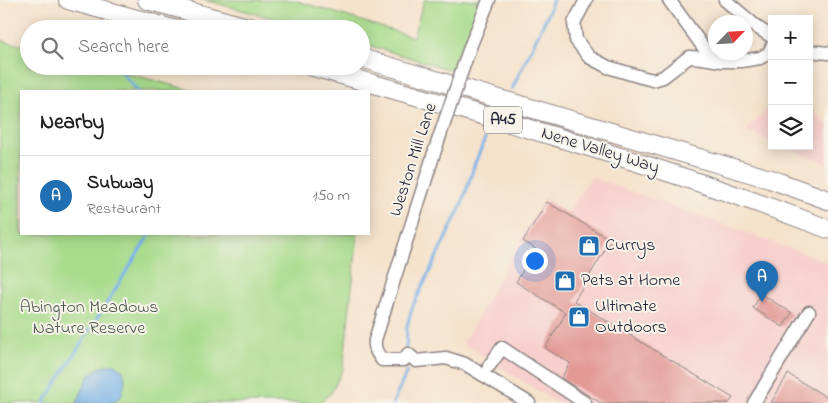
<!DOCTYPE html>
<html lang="en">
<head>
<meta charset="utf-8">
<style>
	body { margin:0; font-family:"Indie Flower",sans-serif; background:#f6f6f6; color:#202124 }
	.controls { position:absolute; right:15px; top:15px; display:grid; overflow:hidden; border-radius:0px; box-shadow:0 2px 12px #0003 }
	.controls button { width:45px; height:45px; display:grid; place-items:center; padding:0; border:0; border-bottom:1px solid #e0e0e0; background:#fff; color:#202124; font:25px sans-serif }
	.compass { position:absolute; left:708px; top:15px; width:45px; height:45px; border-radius:50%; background:#fff; box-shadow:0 2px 12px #0003; rotate:65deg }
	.you { position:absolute; left:534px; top:260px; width:18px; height:18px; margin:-12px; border:4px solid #fff; border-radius:50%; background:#1a73e8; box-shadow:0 0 0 8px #1a73e833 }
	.badge { display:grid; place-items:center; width:32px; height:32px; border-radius:50%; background:#1f6fb2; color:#fff; font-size:16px; font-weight:700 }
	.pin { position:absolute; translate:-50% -41px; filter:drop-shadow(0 1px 2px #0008) }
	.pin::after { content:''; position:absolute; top:26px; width:18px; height:15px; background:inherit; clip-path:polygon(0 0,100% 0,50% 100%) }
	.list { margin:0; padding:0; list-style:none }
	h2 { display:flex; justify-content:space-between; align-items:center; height:65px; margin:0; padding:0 20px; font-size:21px }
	h2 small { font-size:16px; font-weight:400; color:#757577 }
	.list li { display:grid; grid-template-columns:32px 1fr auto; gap:15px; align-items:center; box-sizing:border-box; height:80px; padding:0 20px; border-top:1px solid #e0e0e0 }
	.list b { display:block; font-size:19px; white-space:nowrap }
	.list p { margin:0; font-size:16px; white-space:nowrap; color:#757577 }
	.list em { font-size:16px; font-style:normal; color:#757577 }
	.icon { flex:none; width:28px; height:28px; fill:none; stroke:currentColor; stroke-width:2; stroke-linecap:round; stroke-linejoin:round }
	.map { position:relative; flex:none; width:828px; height:403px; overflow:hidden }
	.search { position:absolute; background:#fff; box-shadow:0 2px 12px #0003; left:20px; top:20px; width:350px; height:55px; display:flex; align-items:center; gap:12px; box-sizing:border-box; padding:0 18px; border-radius:28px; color:#757577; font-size:19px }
	.panel { position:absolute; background:#fff; box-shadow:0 2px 12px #0003; left:20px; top:90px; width:350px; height:145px; border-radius:0px }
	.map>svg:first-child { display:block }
	.built { fill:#f7d0cd }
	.green { fill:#a8dc8c; stroke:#657f64 }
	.water { fill:#78b2e8; stroke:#4d6a92 }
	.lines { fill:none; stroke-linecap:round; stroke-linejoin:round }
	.stream { stroke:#78b2e8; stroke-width:3 }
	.building { fill:#e39a95 }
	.minor-casing { stroke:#8c8283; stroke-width:15 }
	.highway-casing { stroke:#8c8283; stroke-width:20 }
	.minor { stroke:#fff; stroke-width:12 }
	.highway { stroke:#fff; stroke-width:18 }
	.minor-bridge-casing { stroke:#8c8283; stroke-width:15; stroke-linecap:butt }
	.minor-bridge { stroke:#fff; stroke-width:12 }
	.labels { text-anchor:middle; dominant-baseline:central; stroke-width:4; stroke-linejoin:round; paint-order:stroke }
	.shield { fill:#f7f3e8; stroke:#62616f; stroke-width:1 }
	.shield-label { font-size:16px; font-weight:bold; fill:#22223b }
	.street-label { font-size:18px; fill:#22223b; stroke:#f7f3e8 }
	.poi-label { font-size:18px; fill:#22223b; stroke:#f7f3e8; text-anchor:start }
	.park-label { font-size:18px; fill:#4a5a53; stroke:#f7f3e8 }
</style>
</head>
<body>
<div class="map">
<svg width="828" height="403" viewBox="0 0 828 403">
	<rect width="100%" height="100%" fill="#f7f3e8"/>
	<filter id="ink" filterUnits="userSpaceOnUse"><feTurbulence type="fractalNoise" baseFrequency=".02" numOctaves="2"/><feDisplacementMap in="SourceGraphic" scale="10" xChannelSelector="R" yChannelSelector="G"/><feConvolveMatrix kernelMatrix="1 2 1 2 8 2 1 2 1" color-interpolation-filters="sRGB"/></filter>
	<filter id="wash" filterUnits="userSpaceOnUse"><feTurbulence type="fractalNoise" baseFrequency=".0096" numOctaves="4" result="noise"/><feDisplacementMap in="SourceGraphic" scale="20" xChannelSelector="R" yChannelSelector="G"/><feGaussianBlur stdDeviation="1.12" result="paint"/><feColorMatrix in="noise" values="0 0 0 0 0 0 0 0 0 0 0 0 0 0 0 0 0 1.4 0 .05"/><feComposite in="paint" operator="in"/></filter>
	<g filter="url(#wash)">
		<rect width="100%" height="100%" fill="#f5e2cb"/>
		<g class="built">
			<path d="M772 105V142L745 131Z"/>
			<path d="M809 107 828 125V164L783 146H809Z"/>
			<path d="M591 177 828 262V403H557L463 343 544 198 568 213Z"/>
		</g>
		<g class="green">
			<path d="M204 0H294L413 37 424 0H487L465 41 454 71 361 43V29H314Z"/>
			<path d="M0 40 29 47V66H100L194 91H21V234H358L343 369 331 393 319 403H0Z"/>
		</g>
		<path class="water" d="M115 364C117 366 120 367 122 370 128 377 123 389 121 397L109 403H77C87 381 87 367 115 364Z"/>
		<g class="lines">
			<g class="stream">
				<path d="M93 23 95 29"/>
				<path d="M116 66 138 91"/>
				<path d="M512 89 547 16 553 0"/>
				<path d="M406 348 407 326 412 308 462 204 475 163 485 139"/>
				<path d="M44 403 150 234"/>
				<path d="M393 403 407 371"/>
			</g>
		</g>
		<g id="blocks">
			<g class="building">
				<path d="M547 202 611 240 574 301 733 398 729 403H601L561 378 570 363 545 348 566 313 516 282 536 249 523 241Z"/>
				<path d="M761 294 792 313 783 327 753 308Z"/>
				<path d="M788 374 828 398V403H771Z"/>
			</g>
		</g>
	</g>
	<g filter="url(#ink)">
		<use href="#blocks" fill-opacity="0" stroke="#8c8283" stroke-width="1"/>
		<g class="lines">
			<g class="minor-casing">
				<g id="minor">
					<path d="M586 0 574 23 576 40 589 57 608 67 641 77 653 80 663 77 689 57 703 58 721 61H741L760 58 769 53 772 46"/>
					<path d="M669 0 712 59"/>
					<path d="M725 0 758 28 772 37"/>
					<path d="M470 47 489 0"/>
					<path d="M809 51 828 53"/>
					<path d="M435 150 375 340C374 349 377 353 382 360H404L408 354 416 361 446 358 465 364 529 403"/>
					<path d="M489 366 502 348 585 403"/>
					<path d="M754 403 809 312"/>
				</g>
			</g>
			<g class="highway-casing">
				<g id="highway">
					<path d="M68 0 173 29"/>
					<path d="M147 0 255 29"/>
					<path d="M361 58 770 179 828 200"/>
					<path d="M310 66C484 115 659 164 828 229"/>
				</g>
			</g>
			<use href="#minor" class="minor"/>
			<use href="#highway" class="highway"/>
			<g class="minor-bridge-casing">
				<path id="minor-bridge" d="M435 150 470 47"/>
			</g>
			<use href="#minor-bridge" class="minor-bridge"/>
		</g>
	</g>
	<defs>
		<g id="shop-square" transform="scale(1.125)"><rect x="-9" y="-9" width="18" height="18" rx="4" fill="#1f6fb2" stroke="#f7f3e8"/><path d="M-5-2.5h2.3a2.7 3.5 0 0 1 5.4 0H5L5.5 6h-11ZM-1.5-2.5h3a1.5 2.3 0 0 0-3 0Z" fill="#fff"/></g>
	</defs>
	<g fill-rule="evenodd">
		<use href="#shop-square" x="589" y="246"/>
		<use href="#shop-square" x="565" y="281"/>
		<use href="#shop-square" x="579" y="317"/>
	</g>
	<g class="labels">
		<rect class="shield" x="484" y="106.5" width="38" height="27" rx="4"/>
		<g class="shield-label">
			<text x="503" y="120">A45</text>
		</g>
		<g class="street-label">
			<text transform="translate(600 151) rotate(17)">Nene Valley Way</text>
			<text transform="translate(414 160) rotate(-72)">Weston Mill Lane</text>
		</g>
		<g class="poi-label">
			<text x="605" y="246">Currys</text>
			<text x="581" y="281">Pets at Home</text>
			<text x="595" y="307">Ultimate<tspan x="595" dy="21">Outdoors</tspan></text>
		</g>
		<g class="park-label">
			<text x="89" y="308">Abington Meadows<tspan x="89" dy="21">Nature Reserve</tspan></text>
		</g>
	</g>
</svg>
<div class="controls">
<button>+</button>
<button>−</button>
<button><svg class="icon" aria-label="layers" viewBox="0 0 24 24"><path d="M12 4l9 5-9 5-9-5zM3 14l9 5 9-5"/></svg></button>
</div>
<svg class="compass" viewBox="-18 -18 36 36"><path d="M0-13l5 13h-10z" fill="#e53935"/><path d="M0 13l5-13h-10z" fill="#757577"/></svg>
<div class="you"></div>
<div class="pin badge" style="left:762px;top:302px">A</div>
<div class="search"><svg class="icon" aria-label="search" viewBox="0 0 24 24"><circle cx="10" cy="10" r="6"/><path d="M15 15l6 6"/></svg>Search here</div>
<section class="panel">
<h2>Nearby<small></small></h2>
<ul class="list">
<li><span class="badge">A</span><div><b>Subway</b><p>Restaurant</p></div><em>150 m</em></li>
</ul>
</section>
</div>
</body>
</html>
